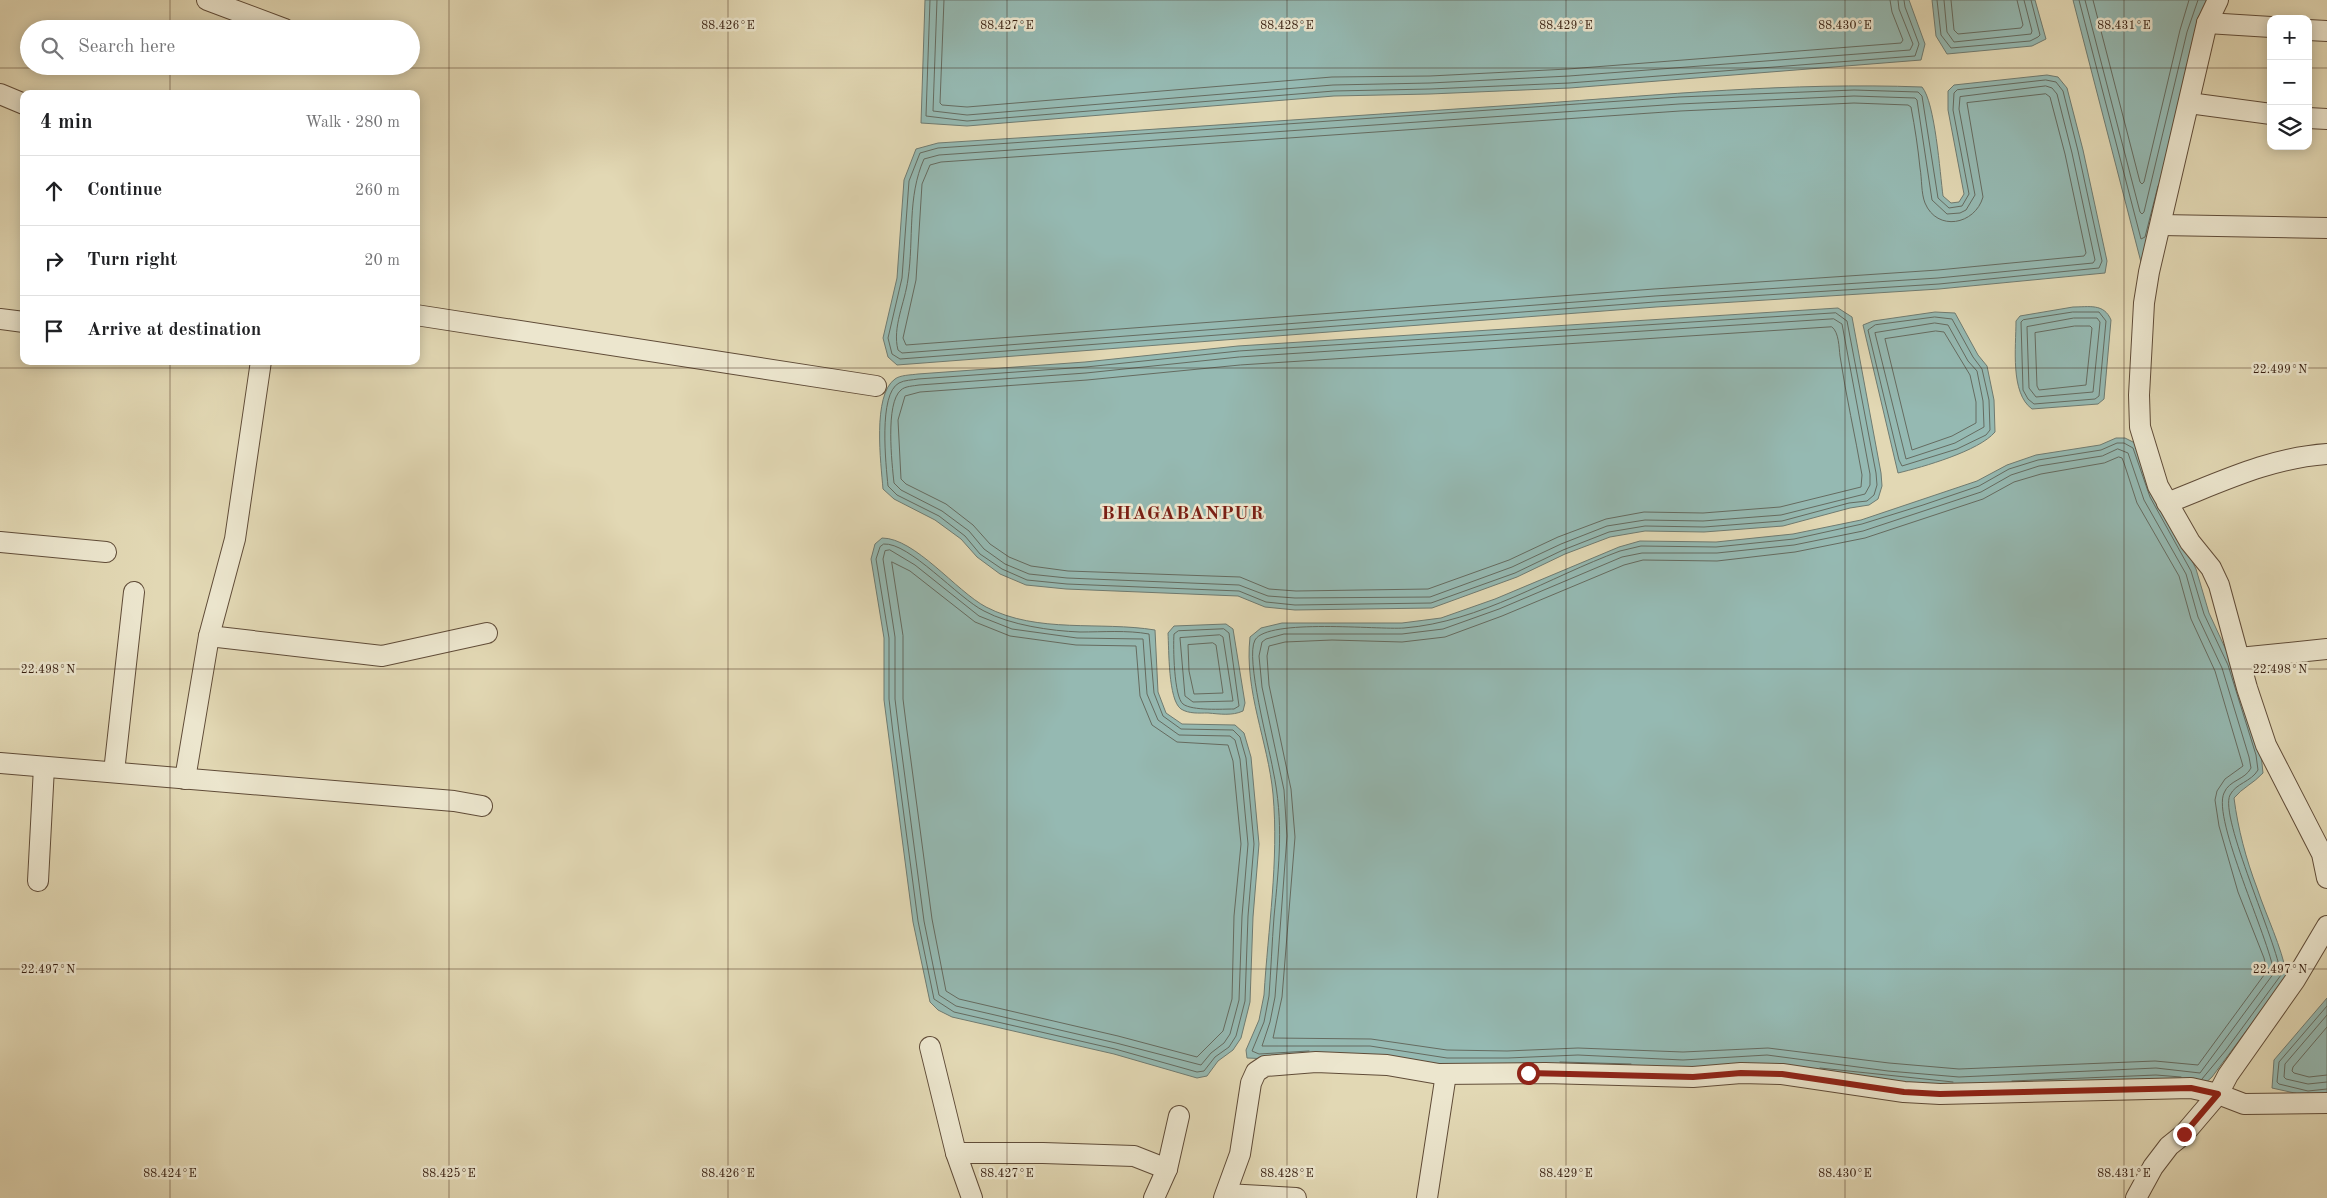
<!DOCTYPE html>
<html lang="en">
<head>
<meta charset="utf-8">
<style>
	body { margin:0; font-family:"Old Standard TT",serif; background:#f6f6f6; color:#202124 }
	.controls { position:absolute; right:15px; top:15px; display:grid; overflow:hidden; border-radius:10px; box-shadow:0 2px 12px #0003 }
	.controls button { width:45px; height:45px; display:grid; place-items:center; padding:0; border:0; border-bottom:1px solid #e0e0e0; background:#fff; color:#202124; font:25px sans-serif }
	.stop { position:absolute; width:15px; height:15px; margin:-11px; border:4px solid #8f2418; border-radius:50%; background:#fff }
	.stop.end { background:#8f2418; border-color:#fff; box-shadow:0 1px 5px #0008 }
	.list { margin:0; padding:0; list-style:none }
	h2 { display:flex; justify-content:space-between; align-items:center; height:65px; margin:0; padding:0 20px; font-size:21px }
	h2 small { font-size:16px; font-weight:400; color:#757577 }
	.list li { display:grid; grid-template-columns:32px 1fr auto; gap:15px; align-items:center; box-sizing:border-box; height:70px; padding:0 20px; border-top:1px solid #e0e0e0 }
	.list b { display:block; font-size:19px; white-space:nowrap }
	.list em { font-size:16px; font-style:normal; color:#757577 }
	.icon { flex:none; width:28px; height:28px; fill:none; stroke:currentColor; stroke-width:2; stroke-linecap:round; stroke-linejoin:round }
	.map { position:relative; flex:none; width:2327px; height:1198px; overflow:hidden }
	.search { position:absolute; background:#fff; box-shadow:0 2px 12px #0003; left:20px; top:20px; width:400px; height:55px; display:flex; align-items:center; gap:12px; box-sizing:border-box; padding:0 18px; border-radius:28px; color:#757577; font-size:19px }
	.panel { position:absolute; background:#fff; box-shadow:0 2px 12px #0003; left:20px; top:90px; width:400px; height:275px; border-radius:10px }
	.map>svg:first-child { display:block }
	.water { fill:#95b9b2; stroke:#6f7b71 }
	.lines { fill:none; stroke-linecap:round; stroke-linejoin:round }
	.shore { stroke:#656b60; stroke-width:1 }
	.street-casing { stroke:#604c38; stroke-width:22 }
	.street { stroke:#ece6ce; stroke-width:20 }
	.route { stroke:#8f2418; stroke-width:6 }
	.ticks { fill:none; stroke:#351d0f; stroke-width:1; stroke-opacity:0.45 }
	.labels { text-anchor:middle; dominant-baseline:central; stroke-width:5; stroke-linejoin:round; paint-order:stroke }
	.district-label { font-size:19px; font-weight:bold; letter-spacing:1px; fill:#7a1f14; stroke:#ece6ce }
	.ticks-label { font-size:12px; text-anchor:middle; fill:#351d0f; stroke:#ece6ce; stroke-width:5; stroke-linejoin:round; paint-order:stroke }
</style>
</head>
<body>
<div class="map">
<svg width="2327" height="1198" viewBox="0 0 2327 1198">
	<rect width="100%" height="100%" fill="#e2d8b4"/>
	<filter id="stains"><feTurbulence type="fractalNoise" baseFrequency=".004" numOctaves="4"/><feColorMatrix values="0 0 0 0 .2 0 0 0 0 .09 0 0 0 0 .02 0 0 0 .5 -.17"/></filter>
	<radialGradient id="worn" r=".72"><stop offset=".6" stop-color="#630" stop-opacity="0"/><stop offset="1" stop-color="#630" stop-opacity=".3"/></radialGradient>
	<g class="water">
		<path d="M925 0H1909L1925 44 1921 60 1570 88 1430 94 1334 96 967 126 921 123Z"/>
		<path d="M1932 0H2035L2046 39 2032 46 1947 54 1936 36Z"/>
		<path d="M2073 0H2212L2142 266Z"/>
		<path d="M2047 75 2058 77 2067 88 2083 150 2107 261 2105 273 1939 289 1656 307 897 365 888 357 883 338 897 278 904 180 916 149 938 143C1136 131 1333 117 1531 104 1661 95 1791 82 1922 87 1935 102 1940 173 1943 196L1951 203 1959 202 1964 194 1948 110V91L1954 85Z"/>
		<path d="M2073 307C2089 307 2104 303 2111 320L2104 399 2098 404 2032 409C2010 393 2016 347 2016 321L2020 316Z"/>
		<path d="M1838 308 1852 317 1881 473 1882 486 1878 499 1869 505 1850 508 1783 526 1704 532 1645 531 1610 537 1565 554 1517 577 1432 608 1295 610 1265 607 1238 596 1066 589 1026 585 1000 574 977 557 961 539 935 520 894 499 883 489C881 464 872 395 895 379 900 375 911 375 918 374L1085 362 1238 346Z"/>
		<path d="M1935 312 1955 313 1978 355 1987 366 1994 400 1995 432C1979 451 1923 467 1898 473L1863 325 1873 321Z"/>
		<path d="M2116 438H2125L2137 444 2196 569 2209 613 2232 663 2261 754 2263 773C2254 783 2242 788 2234 798 2238 829 2246 859 2257 888 2267 918 2281 945 2287 976L2212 1077 2203 1085 1959 1088 1247 1058 1246 1050 1259 1020 1264 995C1268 929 1279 861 1273 794 1268 741 1244 691 1250 637L1261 628 1282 623H1402L1441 618 1495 599 1619 547 1640 541 1716 542 1793 534 1861 520 1977 481 2007 465 2036 455 2100 445Z"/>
		<path d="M882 538C915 538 956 591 986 607 1038 634 1100 621 1155 630L1158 692 1166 713 1182 724 1235 725 1244 733 1251 757 1259 844 1253 917 1250 1002 1241 1038 1233 1050 1218 1061 1207 1076 1197 1078 1114 1054 952 1017 938 1010 930 1002 913 922 884 700V638L871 559 875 544Z"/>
		<path d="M1226 624 1233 629 1245 703 1243 711C1232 716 1220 714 1208 713 1199 713 1189 714 1181 709 1168 700 1169 649 1168 633L1174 626Z"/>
		<path d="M2327 998V1093L2308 1096 2272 1088 2274 1060Z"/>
	</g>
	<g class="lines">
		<g class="shore">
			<path d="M930 0 926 116 967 121 1334 91 1430 89 1569 83 1915 56 1919 44 1905 7 1904 0"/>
			<path d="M937 0 933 111 967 115 1333 85 1430 83 1569 76 1910 50 1913 44 1899 9 1898 0"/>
			<path d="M944 0 940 103 942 105 967 107 1332 77 1430 76 1568 69 1901 43 1903 40 1892 12 1890 0"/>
			<path d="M1937 0 1941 35 1951 48 2030 41 2038 37 2040 35 2031 0"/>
			<path d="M1944 0 1947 32 1954 42 2031 34 2032 31 2024 0"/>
			<path d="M1951 0 1954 30 1958 34 2021 28 2023 25 2017 0"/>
			<path d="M2079 0 2141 239 2145 237 2158 186"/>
			<path d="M2085 0 2140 212 2142 214 2144 212 2187 32 2198 0"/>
			<path d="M2093 0 2140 182 2142 184 2144 182 2180 30 2189 0"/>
			<path d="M2046 80 2056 82 2063 91 2078 151 2102 261 2099 268 1939 284 1655 302 900 359 892 354 888 338 902 278 909 181 920 153 938 148 1679 97 1854 90 1918 92 1922 96 1938 198 1949 208 1962 206 1969 194 1953 110 1954 93 1957 90Z"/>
			<path d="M2046 86 2052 88 2057 94 2072 153 2095 260 2093 263 1938 278 1655 296 902 353 898 350C892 327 905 303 908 279 914 239 907 197 924 159L939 155 1679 104 1854 96 1915 98 1917 100 1932 200 1947 214 1960 213 1966 210 1975 195 1959 109 1960 97Z"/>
			<path d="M2046 94 2050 97 2065 154 2086 253 2084 256 1938 270 1654 289 906 345 903 338 916 280 922 184 930 165 941 162 1680 111 1854 103 1908 105 1911 107C1915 128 1918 148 1920 168 1922 179 1921 193 1925 203 1937 232 1975 225 1983 197L1967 103Z"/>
			<path d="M2073 312H2099L2106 321 2099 396 2095 399 2034 404 2028 399 2023 390 2021 322 2023 320Z"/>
			<path d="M1836 313 1847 321 1876 473 1877 485 1874 495 1867 501 1849 503 1782 521 1704 527 1645 526 1609 532 1563 550 1515 573 1431 603 1295 605 1266 602 1239 591 1067 584 1027 580 1002 569 980 554 965 536 939 516 897 495 888 486C886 465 878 394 899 383 904 380 913 380 918 379L1086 367 1239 351Z"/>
			<path d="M1935 317 1952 319 1973 357 1982 369 1989 400 1990 430 1986 435 1957 449 1902 466 1899 460 1868 330 1875 325Z"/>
			<path d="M2074 318H2097L2100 322 2093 392 2036 397 2029 388 2027 327Z"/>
			<path d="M1834 319 1842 324 1870 474V485L1865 494 1781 515 1703 521 1645 520 1607 526 1561 544 1512 567 1430 597 1295 598 1268 596 1239 585 1067 578 1029 574 1005 564 984 549 969 531 942 511 901 490 894 483C892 464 885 403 901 390 905 386 914 386 919 385L1086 373 1239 357Z"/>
			<path d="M1935 323 1948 325 1968 361 1977 371 1983 401 1984 427 1955 443 1906 459 1875 333Z"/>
			<path d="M2075 326H2090L2092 328 2086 385 2039 390 2037 386 2035 333Z"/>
			<path d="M1832 327C1839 332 1839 348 1840 356 1846 396 1855 435 1862 475L1861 487 1780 507 1703 513 1644 512 1606 519 1558 537 1509 560 1428 589 1296 591 1269 589 1240 577 1068 571 1031 566 1009 557 990 544 973 525 946 504 906 484 901 479 898 420 905 396 920 392 1087 380 1240 365Z"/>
			<path d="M1936 331 1944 332 1970 375 1976 402V423L1952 436 1912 450 1885 339Z"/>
			<path d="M2118 449 2128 453 2144 500 2186 574 2198 617 2222 668 2249 757 2251 768C2245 780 2229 780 2224 793 2212 819 2269 938 2274 973L2200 1073 2156 1068 1959 1077 1888 1071 1767 1055 1683 1060 1578 1055 1508 1058H1447L1370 1046H1262L1270 1022 1275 997 1287 836 1284 790 1262 687 1259 656 1262 642 1266 639 1284 634H1402L1443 629 1499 609 1622 557 1642 553H1717L1794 545 1863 531 1981 492 2011 475 2039 466 2102 456Z"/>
			<path d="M2119 457 2122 458 2124 463 2137 503 2179 576 2191 619 2215 671 2243 766 2225 779 2217 791 2215 800 2219 826 2238 892 2264 958 2267 971 2198 1065 2155 1061 1959 1069 1889 1063 1768 1048 1683 1052 1578 1048 1507 1051 1447 1050 1371 1039 1273 1038 1282 997 1295 837 1291 789 1269 685 1267 656 1269 646 1285 642 1332 640 1402 642 1445 637 1502 616 1624 565 1643 560 1717 561 1795 552 1865 538 1983 499 2014 482 2041 474 2104 463Z"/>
			<path d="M884 544C909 542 958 598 984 611 1010 625 1051 631 1080 632 1103 632 1127 630 1149 634L1154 693 1163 716 1181 729 1233 730 1240 737 1246 758 1254 844 1248 916 1245 1001 1236 1036 1229 1047 1215 1057 1204 1071 1197 1072 1115 1049 954 1012 934 999 918 921 893 733 889 699V638L876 559 880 547Z"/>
			<path d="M890 550 915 565 979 616 1012 629 1077 638 1143 639 1147 694 1158 720 1179 735 1230 736 1235 740 1240 759 1248 844 1242 916 1239 1000 1230 1034 1224 1043 1211 1053 1201 1065 1116 1043 956 1006 939 995 924 921 899 732 895 699V637L883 559 885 551Z"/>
			<path d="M892 562 910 571 975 622 1010 636 1076 645 1136 646 1140 696 1152 725 1177 742 1228 745 1233 761 1241 844 1234 916 1232 999 1223 1031 1197 1057 1118 1036 959 999 946 991 932 919 907 731 903 699V636Z"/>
			<path d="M1224 629 1229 633 1239 706 1234 709C1223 709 1192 711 1183 704 1174 697 1173 647 1174 634L1178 631Z"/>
			<path d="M1220 635 1223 637 1233 701 1193 702 1185 696 1180 638Z"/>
			<path d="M1213 643 1216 645 1223 693 1194 694 1189 671 1188 645Z"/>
			<path d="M2327 1006 2279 1062 2277 1082 2279 1084 2308 1091 2327 1089"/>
			<path d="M2327 1015 2285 1064 2284 1077 2286 1079 2308 1084 2327 1082"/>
			<path d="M2327 1027 2293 1067 2292 1071 2294 1073 2309 1077 2327 1075"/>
			<path d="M1309 1051 1259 1054 1252 1051 1264 1022 1269 996C1271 969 1272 943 1274 917 1279 864 1284 822 1273 770 1269 746 1245 658 1255 640 1268 618 1378 630 1404 628 1480 622 1549 577 1620 551L1641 546 1716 547 1794 539 1862 524 1923 505 1979 486 2009 469 2038 460 2101 450 2117 443H2124L2133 448 2150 497 2191 571 2204 614 2228 665 2256 755 2258 770C2251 782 2236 783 2230 795 2219 817 2277 942 2281 975L2226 1050 2202 1079"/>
			<path d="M1560 1062 1631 1064"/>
			<path d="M1820 1068 1953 1082"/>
			<path d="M2012 1081 2156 1075 2181 1077"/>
		</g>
		<g class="street-casing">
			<g id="street">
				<path d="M207 0 285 29"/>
				<path d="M2218 0 2207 23 2149 272 2144 303 2139 395 2140 427 2158 486 2190 542 2211 568 2219 585 2247 688 2266 745 2322 854 2327 878"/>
				<path d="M2207 23 2271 27"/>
				<path d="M2308 30 2327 31"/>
				<path d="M0 94 24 104"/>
				<path d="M2189 103 2271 114"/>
				<path d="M2308 118 2327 119"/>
				<path d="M2161 225 2327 228"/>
				<path d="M416 315 876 386"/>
				<path d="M0 319 24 322"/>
				<path d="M2167 503C2221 482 2269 458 2327 454"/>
				<path d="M0 542 106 552"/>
				<path d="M209 636 382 656 487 633"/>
				<path d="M2239 658 2327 649"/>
				<path d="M0 763 454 801 482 806"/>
				<path d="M114 772 134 592"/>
				<path d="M185 779 209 636 235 539 261 361"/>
				<path d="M38 881 44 767"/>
				<path d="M930 1047 956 1153 972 1198"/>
				<path d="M956 1153H1043L1134 1156 1167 1169"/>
				<path d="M1226 1194 1296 1198"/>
				<path d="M1154 1198 1167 1169 1179 1116"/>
				<path d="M1224 1198 1240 1154 1251 1083 1256 1072 1265 1066 1316 1062 1387 1065 1439 1074 1545 1073 1693 1077 1741 1073 1782 1074 1904 1092 1940 1094 2191 1088 2218 1094 2244 1104 2327 1103"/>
				<path d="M1427 1198 1446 1074"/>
				<path d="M2136 1198 2153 1167 2169 1146 2184 1134 2218 1094 2228 1075 2295 980 2327 926"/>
			</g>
		</g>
		<use href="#street" class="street"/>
	</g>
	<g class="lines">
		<path class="route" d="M1528 1073 1693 1077 1741 1073 1782 1074 1904 1092 1940 1094 2191 1088 2218 1094 2184 1134"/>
	</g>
	<path class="ticks" d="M170 0V29M449 0V1198M728 0V1198M1007 0V1198M1287 0V1198M1566 0V1198M1845 0V1198M2124 0V1198M170 66V94M0 68H2271M2308 68H2327M170 361V1198M0 368H2327M0 669H2327M0 969H2327"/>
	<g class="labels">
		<g class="district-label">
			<text x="1183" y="514">BHAGABANPUR</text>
		</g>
	</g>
	<g class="ticks-label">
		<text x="728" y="29">88.426°E</text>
		<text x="1007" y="29">88.427°E</text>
		<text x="1287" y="29">88.428°E</text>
		<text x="1566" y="29">88.429°E</text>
		<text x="1845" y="29">88.430°E</text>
		<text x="2124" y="29">88.431°E</text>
		<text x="2280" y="373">22.499°N</text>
		<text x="48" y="673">22.498°N</text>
		<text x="2280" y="673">22.498°N</text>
		<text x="48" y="973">22.497°N</text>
		<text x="2280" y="973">22.497°N</text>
		<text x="170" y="1177">88.424°E</text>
		<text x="449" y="1177">88.425°E</text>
		<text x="728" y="1177">88.426°E</text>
		<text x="1007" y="1177">88.427°E</text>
		<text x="1287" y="1177">88.428°E</text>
		<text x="1566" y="1177">88.429°E</text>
		<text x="1845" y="1177">88.430°E</text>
		<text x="2124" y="1177">88.431°E</text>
	</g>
	<rect width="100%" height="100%" filter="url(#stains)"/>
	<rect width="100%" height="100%" fill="url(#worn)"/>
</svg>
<div class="controls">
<button>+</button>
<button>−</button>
<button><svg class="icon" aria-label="layers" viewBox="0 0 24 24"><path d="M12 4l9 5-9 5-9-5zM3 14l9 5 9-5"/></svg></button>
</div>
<div class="stop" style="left:1528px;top:1073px"></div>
<div class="stop end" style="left:2184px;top:1134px"></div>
<div class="search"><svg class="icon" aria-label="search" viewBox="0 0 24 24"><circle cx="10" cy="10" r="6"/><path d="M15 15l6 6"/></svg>Search here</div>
<section class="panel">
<h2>4 min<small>Walk · 280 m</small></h2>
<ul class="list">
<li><svg class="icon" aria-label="ahead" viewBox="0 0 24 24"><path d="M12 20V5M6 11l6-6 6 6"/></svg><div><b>Continue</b></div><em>260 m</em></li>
<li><svg class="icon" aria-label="right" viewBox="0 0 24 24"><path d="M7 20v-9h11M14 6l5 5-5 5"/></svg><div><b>Turn right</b></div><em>20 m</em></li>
<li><svg class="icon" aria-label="arrive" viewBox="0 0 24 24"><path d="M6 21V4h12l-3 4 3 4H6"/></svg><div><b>Arrive at destination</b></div></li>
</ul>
</section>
</div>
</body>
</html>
